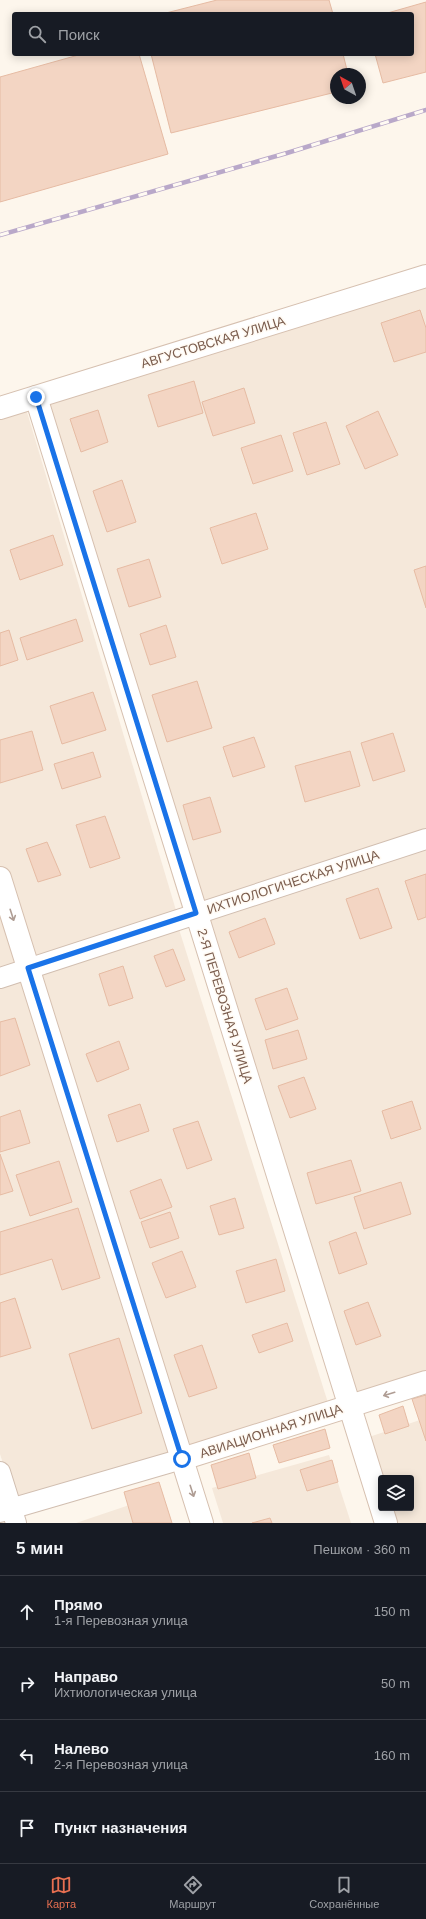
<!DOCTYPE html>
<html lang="ru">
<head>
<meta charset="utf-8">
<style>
	body { margin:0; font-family:Arial,sans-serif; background:#20242c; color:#f1f3f6 }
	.controls { position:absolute; right:12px; bottom:12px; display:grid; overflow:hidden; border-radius:4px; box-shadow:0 2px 10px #0003 }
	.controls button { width:36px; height:36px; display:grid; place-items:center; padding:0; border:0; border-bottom:1px solid #363941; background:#171b24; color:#f1f3f6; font:20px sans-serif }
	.compass { position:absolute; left:330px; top:68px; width:36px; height:36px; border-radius:50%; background:#171b24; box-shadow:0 2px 10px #0003; rotate:320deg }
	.stop { position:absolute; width:12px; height:12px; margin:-9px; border:3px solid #1a73e8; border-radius:50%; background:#fff }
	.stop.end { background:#1a73e8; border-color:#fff; box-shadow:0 1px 4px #0008 }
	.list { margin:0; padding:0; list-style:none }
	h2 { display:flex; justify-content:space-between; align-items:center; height:52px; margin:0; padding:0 16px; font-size:17px }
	h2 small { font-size:13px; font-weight:400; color:#9ea1a6 }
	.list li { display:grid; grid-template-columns:26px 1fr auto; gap:12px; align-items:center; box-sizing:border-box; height:72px; padding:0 16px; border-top:1px solid #363941 }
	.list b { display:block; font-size:15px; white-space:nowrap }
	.list p { margin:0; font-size:13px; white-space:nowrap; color:#9ea1a6 }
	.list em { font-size:13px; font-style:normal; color:#9ea1a6 }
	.icon { flex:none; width:22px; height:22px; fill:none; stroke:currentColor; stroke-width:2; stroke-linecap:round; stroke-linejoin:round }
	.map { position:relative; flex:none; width:426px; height:1523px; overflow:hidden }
	.search { position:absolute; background:#171b24; box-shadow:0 2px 10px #0003; left:12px; right:12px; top:12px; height:44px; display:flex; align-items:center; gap:10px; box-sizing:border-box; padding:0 14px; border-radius:4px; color:#9ea1a6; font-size:15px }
	.sheet { height:340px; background:#171b24 }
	nav { display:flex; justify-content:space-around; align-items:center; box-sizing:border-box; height:56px; border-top:1px solid #363941; background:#171b24; font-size:11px; color:#9ea1a6 }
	nav a { display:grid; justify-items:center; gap:2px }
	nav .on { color:#e76f51 }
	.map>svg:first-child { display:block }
	.residential { fill:#f5e8da }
	.building { fill:#f3d5c3; stroke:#e6bba3 }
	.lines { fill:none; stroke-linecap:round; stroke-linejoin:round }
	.street-casing { stroke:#d1beb0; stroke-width:22 }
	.secondary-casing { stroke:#d6c0b0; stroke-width:24 }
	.street { stroke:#fff; stroke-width:20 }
	.secondary { stroke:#fff; stroke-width:22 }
	.rail-casing { stroke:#b9a8c9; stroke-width:4.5 }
	.rail { stroke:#fffaf3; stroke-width:3; stroke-dasharray:9; stroke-linecap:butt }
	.oneway { stroke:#af9d94 }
	.route { stroke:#1a73e8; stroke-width:5 }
	.labels { text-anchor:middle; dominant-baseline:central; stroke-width:3; stroke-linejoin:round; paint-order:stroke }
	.street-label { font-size:13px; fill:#7a5c4d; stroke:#fffaf3 }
</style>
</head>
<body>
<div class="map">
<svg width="426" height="1523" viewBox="0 0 426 1523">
	<rect width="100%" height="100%" fill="#fdf6ec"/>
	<g class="residential">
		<path d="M426 279V836L184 915 29 401Z"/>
		<path d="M24 402 178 917 30 965 0 868V410Z"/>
		<path d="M426 847V1376L342 1401 191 923Z"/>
		<path d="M0 891 24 966 0 974Z"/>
		<path d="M178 926 329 1406 185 1451 37 973Z"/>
		<path d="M24 977 175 1456 15 1501 0 1454V984Z"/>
		<path d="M426 1418V1523H389L385 1508H411V1478H381L363 1439Z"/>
		<path d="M329 1455 351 1523H223L212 1488Z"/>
		<path d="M162 1494 172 1523H76Z"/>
	</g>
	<g class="building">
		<path d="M217 0H329L333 14H162Z"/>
		<path d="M426 2V72L383 83 375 54H412V14H384Z"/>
		<path d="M82 54H139L168 154 0 202V77Z"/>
		<path d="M151 54H343L348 74H336V92L171 133Z"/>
		<path d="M420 310 426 328V352L394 362 381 323Z"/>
		<path d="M194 381 203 413 158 427 148 395Z"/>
		<path d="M244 388 255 423 213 436 202 402Z"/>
		<path d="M98 410 108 442 81 452 70 419Z"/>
		<path d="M378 411 398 455 365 469 346 426Z"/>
		<path d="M326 422 340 464 307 475 293 433Z"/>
		<path d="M281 435 293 471 253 484 241 448Z"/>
		<path d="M122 480 136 522 107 532 93 491Z"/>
		<path d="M256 513 268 549 222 564 210 528Z"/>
		<path d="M53 535 63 565 20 580 10 550Z"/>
		<path d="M149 559 161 597 129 607 117 569Z"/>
		<path d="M426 566V608L414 570Z"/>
		<path d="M76 619 83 641 27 660 20 638Z"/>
		<path d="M166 625 176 657 150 665 140 634Z"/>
		<path d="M9 630 18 660 0 666V633Z"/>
		<path d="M197 681 212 728 167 742 152 695Z"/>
		<path d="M93 692 106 730 62 744 50 706Z"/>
		<path d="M32 731 43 770 0 783V740Z"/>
		<path d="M393 733 405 771 373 781 361 743Z"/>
		<path d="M254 737 265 767 233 777 223 747Z"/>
		<path d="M350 751 360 786 305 802 295 766Z"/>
		<path d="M93 752 101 777 62 789 54 764Z"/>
		<path d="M210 797 221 832 193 840 183 805Z"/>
		<path d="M105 816 120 858 90 868 76 825Z"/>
		<path d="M47 842 61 875 38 882 26 849Z"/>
		<path d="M426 874V917L418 920 405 881Z"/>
		<path d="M378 888 392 928 360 939 346 899Z"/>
		<path d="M265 918 275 944 239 958 229 932Z"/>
		<path d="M173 949 185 980 166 987 154 956Z"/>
		<path d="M123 966 133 998 109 1006 99 974Z"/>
		<path d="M287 988 298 1019 266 1030 255 999Z"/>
		<path d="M15 1018 30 1065 0 1076V1022Z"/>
		<path d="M298 1030 307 1059 273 1069 265 1040Z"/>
		<path d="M119 1041 129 1069 97 1082 86 1054Z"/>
		<path d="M304 1077 316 1109 290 1118 278 1086Z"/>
		<path d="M412 1101 421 1129 391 1139 382 1111Z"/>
		<path d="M140 1104 149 1131 117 1142 108 1115Z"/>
		<path d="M20 1110 30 1143 0 1152V1117Z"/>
		<path d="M198 1121 212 1160 187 1169 173 1129Z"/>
		<path d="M0 1154 13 1191 0 1195Z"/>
		<path d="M351 1160 361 1191 316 1204 307 1173Z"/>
		<path d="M59 1161 72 1202 30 1216 16 1175Z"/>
		<path d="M161 1179 172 1207 140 1219 130 1191Z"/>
		<path d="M401 1182 411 1214 364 1229 354 1197Z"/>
		<path d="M235 1198 244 1228 219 1235 210 1206Z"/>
		<path d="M78 1208 100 1278 62 1290 52 1259 0 1275V1232Z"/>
		<path d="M170 1212 179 1238 150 1248 141 1222Z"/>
		<path d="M356 1232 367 1264 339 1274 329 1242Z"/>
		<path d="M182 1251 196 1287 166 1298 152 1263Z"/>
		<path d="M276 1259 285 1291 246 1303 236 1271Z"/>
		<path d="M15 1298 31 1348 0 1357V1303Z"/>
		<path d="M368 1302 381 1336 356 1345 344 1311Z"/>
		<path d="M287 1323 293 1341 259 1353 252 1335Z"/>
		<path d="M119 1338 142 1413 92 1429 69 1354Z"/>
		<path d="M202 1345 217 1388 189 1397 174 1355Z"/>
		<path d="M426 1395V1441L412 1399Z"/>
		<path d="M403 1406 409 1426 385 1434 379 1415Z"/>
		<path d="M325 1429 330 1448 279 1463 273 1445Z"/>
		<path d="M249 1453 256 1478 218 1489 211 1465Z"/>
		<path d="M332 1460 338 1482 307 1491 300 1470Z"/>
		<path d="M159 1482 172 1523H133L124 1492Z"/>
		<path d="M270 1518 272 1523H252Z"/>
	</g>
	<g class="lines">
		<g class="street-casing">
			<g id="street">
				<path d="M0 978 426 839"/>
				<path d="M0 1472 16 1523"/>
				<path d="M0 1512 182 1459"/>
			</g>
		</g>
		<g class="secondary-casing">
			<g id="secondary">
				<path d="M36 397 386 1523"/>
				<path d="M0 408 426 276"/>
				<path d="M0 878 202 1523"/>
				<path d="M182 1459 426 1382"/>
			</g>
		</g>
		<use href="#street" class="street"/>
		<use href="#secondary" class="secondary"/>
		<g class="rail-casing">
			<path id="rail" d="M0 235 287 153 426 110"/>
		</g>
		<use href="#rail" class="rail"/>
	</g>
	<defs><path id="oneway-shaft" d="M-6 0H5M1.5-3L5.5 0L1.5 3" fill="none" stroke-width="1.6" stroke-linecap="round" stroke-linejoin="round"/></defs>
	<g class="oneway">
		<use href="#oneway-shaft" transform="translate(12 915) rotate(72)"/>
		<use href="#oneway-shaft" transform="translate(389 1394) rotate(163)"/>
		<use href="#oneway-shaft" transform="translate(192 1491) rotate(72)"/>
	</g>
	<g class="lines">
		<path class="route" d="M36 397 196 913 28 968 182 1459"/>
	</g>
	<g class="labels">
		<g class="street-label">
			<text transform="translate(213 342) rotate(-17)">АВГУСТОВСКАЯ УЛИЦА</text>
			<text transform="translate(293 882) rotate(-18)">ИХТИОЛОГИЧЕСКАЯ УЛИЦА</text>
			<text transform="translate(225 1006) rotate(73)">2-Я ПЕРЕВОЗНАЯ УЛИЦА</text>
			<text transform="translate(271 1431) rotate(-18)">АВИАЦИОННАЯ УЛИЦА</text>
		</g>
	</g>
</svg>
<div class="controls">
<button><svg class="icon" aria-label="layers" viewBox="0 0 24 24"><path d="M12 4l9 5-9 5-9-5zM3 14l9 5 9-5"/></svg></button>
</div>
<svg class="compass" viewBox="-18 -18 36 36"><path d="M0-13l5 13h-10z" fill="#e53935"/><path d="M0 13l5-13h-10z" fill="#9ea1a6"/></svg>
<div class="stop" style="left:182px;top:1459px"></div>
<div class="stop end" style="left:36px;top:397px"></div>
<div class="search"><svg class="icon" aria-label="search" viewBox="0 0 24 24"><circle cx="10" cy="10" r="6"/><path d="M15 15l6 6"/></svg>Поиск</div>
</div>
<section class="sheet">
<h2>5 мин<small>Пешком · 360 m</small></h2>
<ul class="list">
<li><svg class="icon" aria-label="ahead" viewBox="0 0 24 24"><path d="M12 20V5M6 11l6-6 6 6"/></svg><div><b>Прямо</b><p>1-я Перевозная улица</p></div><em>150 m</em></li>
<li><svg class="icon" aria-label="right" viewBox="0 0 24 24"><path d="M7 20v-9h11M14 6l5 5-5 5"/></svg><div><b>Направо</b><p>Ихтиологическая улица</p></div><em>50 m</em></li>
<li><svg class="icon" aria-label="left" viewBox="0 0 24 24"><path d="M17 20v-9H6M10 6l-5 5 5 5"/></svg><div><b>Налево</b><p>2-я Перевозная улица</p></div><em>160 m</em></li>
<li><svg class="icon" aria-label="arrive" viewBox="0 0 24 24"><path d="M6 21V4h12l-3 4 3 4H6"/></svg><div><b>Пункт назначения</b></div></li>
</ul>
</section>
<nav>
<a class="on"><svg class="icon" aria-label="map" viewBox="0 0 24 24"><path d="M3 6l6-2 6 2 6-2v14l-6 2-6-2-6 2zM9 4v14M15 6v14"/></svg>Карта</a>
<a><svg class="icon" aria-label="directions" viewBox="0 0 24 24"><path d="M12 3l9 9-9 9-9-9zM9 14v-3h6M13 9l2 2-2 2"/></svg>Маршрут</a>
<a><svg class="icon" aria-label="saved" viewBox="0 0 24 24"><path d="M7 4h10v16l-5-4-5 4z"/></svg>Сохранённые</a>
</nav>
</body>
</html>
